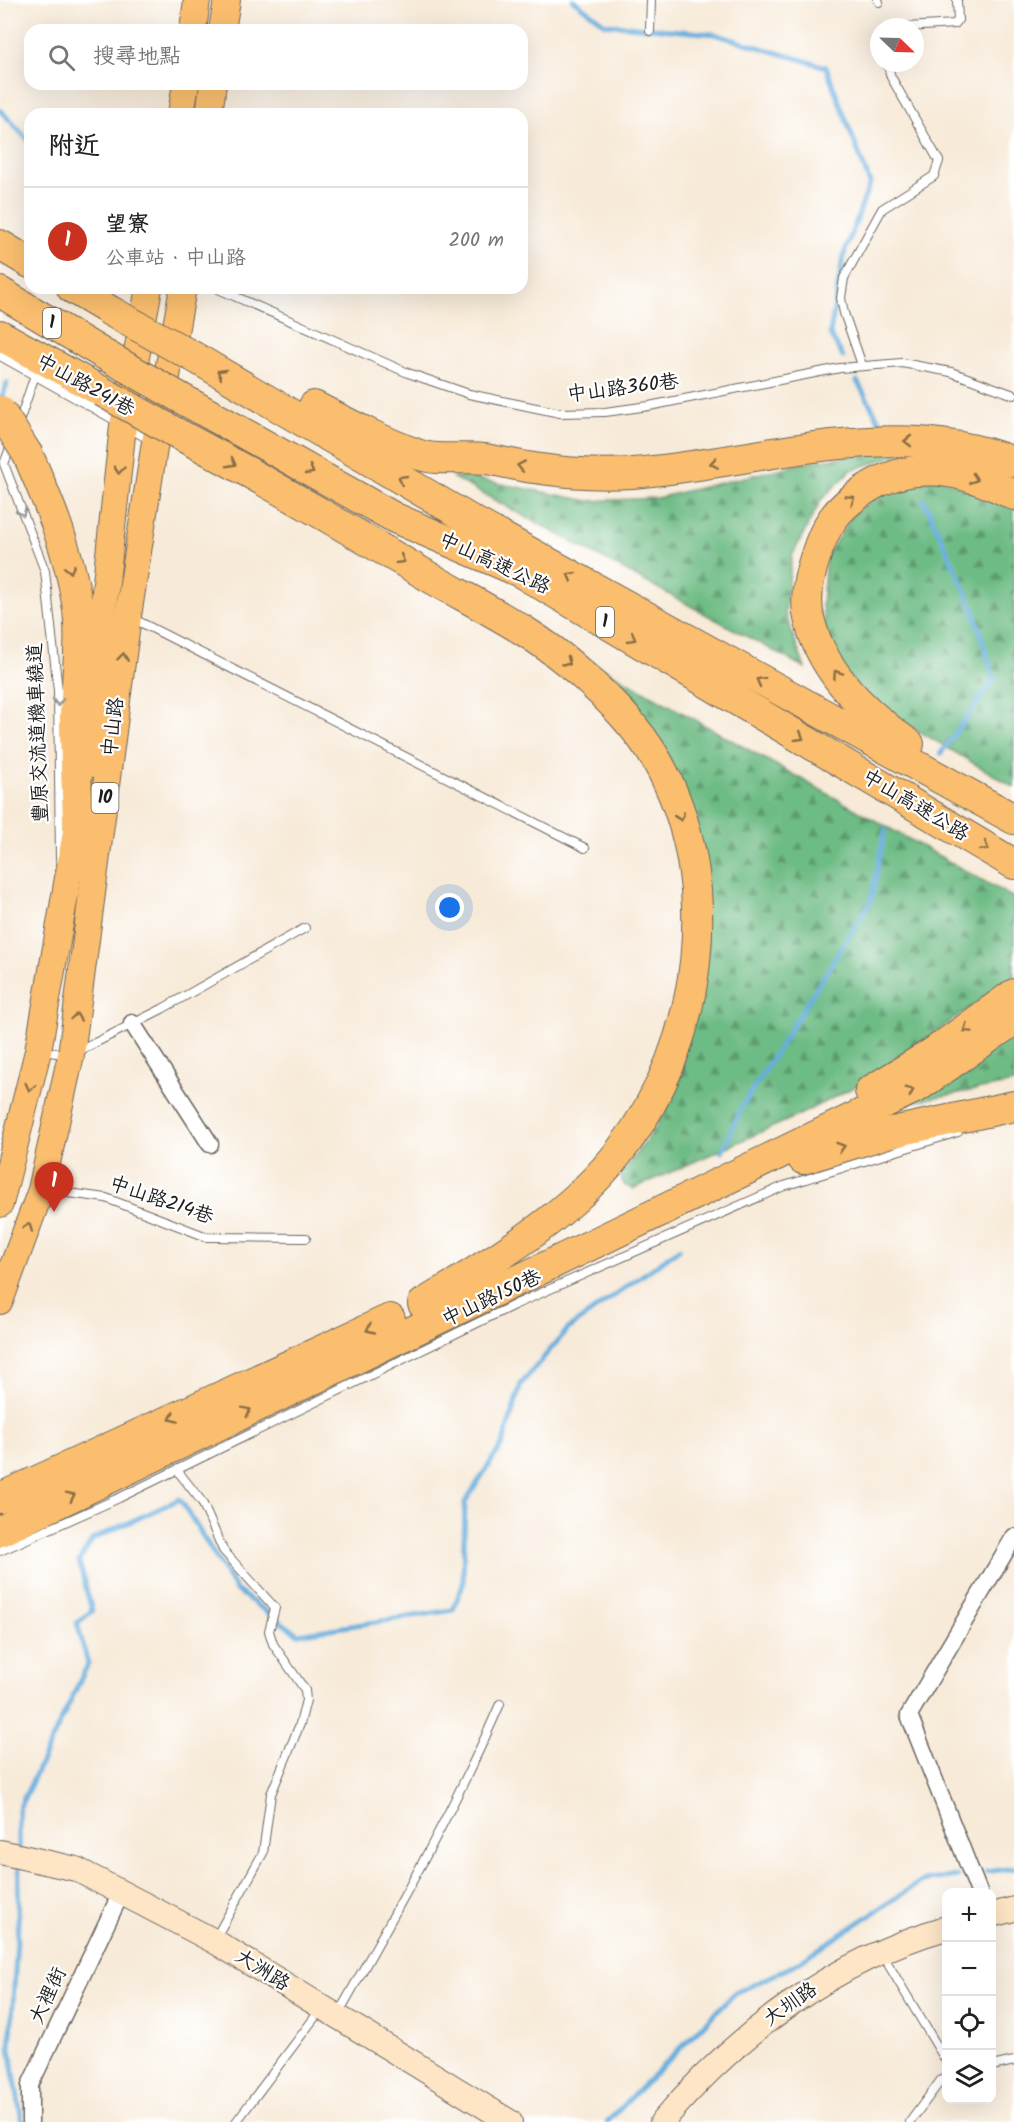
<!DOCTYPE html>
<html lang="zh-TW">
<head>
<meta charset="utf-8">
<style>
	body { margin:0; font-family:Kalam,"LXGW WenKai TC",sans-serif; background:#f2f2f2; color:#222 }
	.controls { position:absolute; right:18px; bottom:18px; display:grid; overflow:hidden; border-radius:12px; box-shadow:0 6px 24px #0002 }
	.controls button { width:54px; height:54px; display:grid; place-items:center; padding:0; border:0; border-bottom:2px solid #e0e0e0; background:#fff; color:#222; font:30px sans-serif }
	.compass { position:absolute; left:870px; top:18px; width:54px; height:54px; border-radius:50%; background:#fff; box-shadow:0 6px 24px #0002; rotate:113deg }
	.you { position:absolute; left:450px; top:908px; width:21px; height:21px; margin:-15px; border:4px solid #fff; border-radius:50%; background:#1a73e8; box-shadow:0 0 0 9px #1a73e833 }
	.badge { display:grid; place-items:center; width:39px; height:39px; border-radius:50%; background:#c8321e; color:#fff; font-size:20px; font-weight:700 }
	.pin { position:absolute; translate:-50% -50px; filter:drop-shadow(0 2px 3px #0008) }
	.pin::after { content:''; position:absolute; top:32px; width:21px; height:18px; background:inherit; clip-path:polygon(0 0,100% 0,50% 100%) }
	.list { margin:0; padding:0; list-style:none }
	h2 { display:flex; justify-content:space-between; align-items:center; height:78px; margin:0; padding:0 24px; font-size:26px }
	h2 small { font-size:20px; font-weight:400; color:#767676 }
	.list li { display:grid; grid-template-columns:39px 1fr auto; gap:18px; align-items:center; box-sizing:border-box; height:108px; padding:0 24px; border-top:2px solid #e0e0e0 }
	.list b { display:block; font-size:22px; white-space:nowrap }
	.list p { margin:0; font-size:20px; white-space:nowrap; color:#767676 }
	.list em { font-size:20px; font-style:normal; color:#767676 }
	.icon { flex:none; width:33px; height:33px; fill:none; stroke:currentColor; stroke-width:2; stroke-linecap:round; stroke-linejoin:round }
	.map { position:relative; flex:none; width:1014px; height:2122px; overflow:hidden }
	.search { position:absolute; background:#fff; box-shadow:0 6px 24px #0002; left:24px; top:24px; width:504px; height:66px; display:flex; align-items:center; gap:15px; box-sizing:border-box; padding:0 21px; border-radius:18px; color:#767676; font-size:22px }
	.panel { position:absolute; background:#fff; box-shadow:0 6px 24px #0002; left:24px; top:108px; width:504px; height:186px; border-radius:18px }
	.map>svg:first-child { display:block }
	.forest { fill:url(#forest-firs); stroke:#456c50; stroke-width:1.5 }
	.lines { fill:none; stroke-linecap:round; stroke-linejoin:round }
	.stream { stroke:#66aedd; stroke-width:5 }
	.lane-casing { stroke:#69645e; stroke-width:10 }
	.street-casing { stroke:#69645e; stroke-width:19 }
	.secondary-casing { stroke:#69645e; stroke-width:26 }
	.primary-casing { stroke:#69645e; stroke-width:28 }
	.highway-casing { stroke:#69645e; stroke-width:32 }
	.lane { stroke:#fff; stroke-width:8 }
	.street { stroke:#fff; stroke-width:16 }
	.secondary { stroke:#fde5c5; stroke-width:24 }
	.primary { stroke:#fabe6e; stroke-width:26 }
	.highway { stroke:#fabe6e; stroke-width:30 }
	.highway-bridge-casing { stroke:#69645e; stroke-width:32; stroke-linecap:butt }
	.highway-bridge { stroke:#fabe6e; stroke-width:30 }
	.oneway { stroke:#8b6d45 }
	.oneway2 { stroke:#999 }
	.labels { text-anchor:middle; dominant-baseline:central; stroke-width:4.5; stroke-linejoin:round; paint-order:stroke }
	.shield { fill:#fff; stroke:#606060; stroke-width:1.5 }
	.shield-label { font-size:18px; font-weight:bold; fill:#1c1c1c }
	.street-label { font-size:20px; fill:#1c1c1c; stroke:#fff }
</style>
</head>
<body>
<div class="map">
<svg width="1014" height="2122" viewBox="0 0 1014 2122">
	<defs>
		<pattern id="forest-firs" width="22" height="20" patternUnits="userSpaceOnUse" patternTransform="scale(1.5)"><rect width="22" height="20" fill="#6ebc85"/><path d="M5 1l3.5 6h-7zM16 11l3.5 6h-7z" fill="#5a986c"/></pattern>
	</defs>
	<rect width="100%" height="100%" fill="#fff"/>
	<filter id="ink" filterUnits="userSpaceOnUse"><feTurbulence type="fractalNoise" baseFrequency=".0167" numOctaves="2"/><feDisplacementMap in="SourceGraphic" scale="12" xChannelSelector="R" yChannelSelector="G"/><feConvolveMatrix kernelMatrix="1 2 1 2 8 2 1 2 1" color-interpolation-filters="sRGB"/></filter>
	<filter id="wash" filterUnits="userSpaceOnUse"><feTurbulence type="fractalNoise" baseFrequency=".008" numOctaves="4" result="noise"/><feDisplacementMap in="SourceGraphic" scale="24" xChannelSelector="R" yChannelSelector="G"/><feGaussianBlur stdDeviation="1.35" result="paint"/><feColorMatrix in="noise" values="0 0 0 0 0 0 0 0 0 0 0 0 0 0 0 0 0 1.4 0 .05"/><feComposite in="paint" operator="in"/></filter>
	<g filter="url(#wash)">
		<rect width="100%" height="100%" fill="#f7ead8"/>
		<g class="forest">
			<path d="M918 448 852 470 821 500 792 556 785 613 805 668 452 477H466L589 501 657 498 812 461Z"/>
			<path d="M937 478 1014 505V787L888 713 842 670 826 637 822 605 826 557 854 513 893 487Z"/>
			<path d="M572 651 1014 898V976L870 1079 795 1117 633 1189 624 1185 620 1175 656 1127 682 1072 699 842Z"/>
			<path d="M1014 1033V1083L905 1103Z"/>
		</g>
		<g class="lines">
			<g class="stream">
				<path d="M573 0 605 24 714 34 826 67 870 183 843 257 830 334 843 357"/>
				<path d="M0 110 30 142"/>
				<path d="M857 381 885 431"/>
				<path d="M1 401 7 383"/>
				<path d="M924 500 973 608 994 679 941 753"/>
				<path d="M722 1152 741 1108 871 901 885 830"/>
				<path d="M19 1849V1809L88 1664 77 1623 92 1611 79 1561 93 1539 180 1499 236 1590 298 1634 453 1610 463 1584 465 1502 503 1443 521 1384 568 1329 679 1249"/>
				<path d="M19 1864 18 1924 10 2049 22 2122"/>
				<path d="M986 1872 1014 1868"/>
				<path d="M607 2122 735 1993 791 1967 922 1881 958 1876"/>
			</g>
		</g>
	</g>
	<g filter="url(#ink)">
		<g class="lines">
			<g class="lane-casing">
				<g id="lane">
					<path d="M878 0 879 2"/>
					<path d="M907 27 955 24 958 20 957 0"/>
					<path d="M650 31 651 0"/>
					<path d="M216 288 408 373 469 394 560 413 605 412 649 406 840 368 902 363 951 372 1014 395"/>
					<path d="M0 356 152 441"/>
					<path d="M862 365 844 313 841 298 844 278 882 209 934 176 939 161 891 77 887 63"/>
					<path d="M18 425 34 378"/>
					<path d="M12 443 4 464 45 571 58 691 60 859"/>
					<path d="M130 617 585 848"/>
					<path d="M42 1051 71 1055 162 1009 305 928"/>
					<path d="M45 1190 106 1198 207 1237 306 1238"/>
					<path d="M177 1470 202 1502 223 1550 275 1608 269 1631 273 1644 305 1690 306 1700 300 1724 271 1794 263 1853 215 1939"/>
					<path d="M0 1551 119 1498 514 1305 784 1186 958 1132"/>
					<path d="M882 1954 946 2061"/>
					<path d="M338 2014C396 1912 453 1812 500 1704"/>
					<path d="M992 2066 1014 2061"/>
					<path d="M236 2122 321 2009"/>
					<path d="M910 2122 941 2080 946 2078"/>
				</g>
			</g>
			<g class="street-casing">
				<g id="street">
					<path d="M132 1023 210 1144"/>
					<path d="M979 1892 909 1715 1014 1537"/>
					<path d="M30 2122V2085L122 1891"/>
				</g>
			</g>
			<g class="secondary-casing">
				<g id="secondary">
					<path d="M0 1852 76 1869 214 1941 510 2122"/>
					<path d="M992 1915 1014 1909"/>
					<path d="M662 2122C736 2034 835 1960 946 1928"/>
				</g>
			</g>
			<g class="primary-casing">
				<g id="primary">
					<path d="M193 30 197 0"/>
					<path d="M222 30 227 0"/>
					<path d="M181 114 186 84"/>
					<path d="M209 114 213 84"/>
					<path d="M86 766 123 426 149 288"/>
					<path d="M0 1204 38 1051 81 803"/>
					<path d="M0 1301 41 1190 71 1055 128 616 155 442 183 288"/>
				</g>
			</g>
			<g class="highway-casing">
				<g id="highway">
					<path d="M0 245 30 263"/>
					<path d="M72 288 112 312"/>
					<path d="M0 292 105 355"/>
					<path d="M0 335 101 391"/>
					<path d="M194 357 469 519 1014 819"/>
					<path d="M186 401 395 518 520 572 1014 864"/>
					<path d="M314 406C347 423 381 441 417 454 437 462 463 456 485 459 501 461 517 466 534 468 566 473 600 475 633 473 760 463 890 414 1014 462"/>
					<path d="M180 435C265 480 348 529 431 578 482 607 535 632 579 672 607 697 638 727 657 761 725 881 703 1044 620 1151 569 1217 493 1261 423 1304"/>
					<path d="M28 455C49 503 69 551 77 603 83 640 76 680 75 717 75 752 77 788 78 823"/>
					<path d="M909 744C868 715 823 673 810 622 804 601 809 575 816 555 826 523 837 509 863 491 913 457 964 470 1014 495"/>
					<path d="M870 1091 934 1052 1014 994"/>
					<path d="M803 1159 888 1133 1014 1106"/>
					<path d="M0 1498 390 1319"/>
					<path d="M0 1531 919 1086 1014 1020"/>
				</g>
			</g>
			<use href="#lane" class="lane"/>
			<use href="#street" class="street"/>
			<use href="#secondary" class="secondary"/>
			<use href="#primary" class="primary"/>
			<use href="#highway" class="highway"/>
			<g class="highway-bridge-casing">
				<g id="highway-bridge">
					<path d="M112 312 194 357"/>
					<path d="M105 355 186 401"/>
					<path d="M101 391 180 435"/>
					<path d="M0 411 28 455"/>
				</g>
			</g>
			<use href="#highway-bridge" class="highway-bridge"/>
		</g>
		<defs><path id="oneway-chevron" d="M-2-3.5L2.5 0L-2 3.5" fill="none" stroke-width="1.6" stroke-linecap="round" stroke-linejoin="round" transform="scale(1.5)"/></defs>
		<g class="oneway">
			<use href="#oneway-chevron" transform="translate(221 373) rotate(-150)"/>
			<use href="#oneway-chevron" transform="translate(908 441) rotate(180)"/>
			<use href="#oneway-chevron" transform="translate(232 463) rotate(28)"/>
			<use href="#oneway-chevron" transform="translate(714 463) rotate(171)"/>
			<use href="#oneway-chevron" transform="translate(521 466) rotate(-169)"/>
			<use href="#oneway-chevron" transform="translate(119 470) rotate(95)"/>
			<use href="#oneway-chevron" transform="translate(310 471) rotate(29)"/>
			<use href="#oneway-chevron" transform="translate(402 479) rotate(-149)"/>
			<use href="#oneway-chevron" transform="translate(974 479) rotate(19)"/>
			<use href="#oneway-chevron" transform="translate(851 499) rotate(-35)"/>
			<use href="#oneway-chevron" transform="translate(401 560) rotate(30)"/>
			<use href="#oneway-chevron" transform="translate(70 569) rotate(78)"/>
			<use href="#oneway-chevron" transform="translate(571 576) rotate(-151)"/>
			<use href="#oneway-chevron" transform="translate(632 638) rotate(31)"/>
			<use href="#oneway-chevron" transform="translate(123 657) rotate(-83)"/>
			<use href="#oneway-chevron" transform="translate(567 662) rotate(38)"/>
			<use href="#oneway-chevron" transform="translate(837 674) rotate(-123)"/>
			<use href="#oneway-chevron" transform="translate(760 681) rotate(-151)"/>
			<use href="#oneway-chevron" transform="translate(800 737) rotate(31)"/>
			<use href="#oneway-chevron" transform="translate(680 817) rotate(71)"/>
			<use href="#oneway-chevron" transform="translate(985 847) rotate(31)"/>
			<use href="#oneway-chevron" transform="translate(76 1017) rotate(-82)"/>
			<use href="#oneway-chevron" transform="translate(967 1029) rotate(145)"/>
			<use href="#oneway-chevron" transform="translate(30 1087) rotate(103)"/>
			<use href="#oneway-chevron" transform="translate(910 1091) rotate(-26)"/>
			<use href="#oneway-chevron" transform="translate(841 1147) rotate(-17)"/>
			<use href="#oneway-chevron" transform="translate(28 1227) rotate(-71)"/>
			<use href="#oneway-chevron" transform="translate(370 1329) rotate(155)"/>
			<use href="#oneway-chevron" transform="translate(247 1411) rotate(-26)"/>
			<use href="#oneway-chevron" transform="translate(173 1418) rotate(155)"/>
			<use href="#oneway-chevron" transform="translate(71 1496) rotate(-26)"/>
		</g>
		<g class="oneway2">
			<use href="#oneway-chevron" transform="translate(22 512) rotate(69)"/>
			<use href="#oneway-chevron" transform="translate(58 702) rotate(89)"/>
		</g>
	</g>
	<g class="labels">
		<g class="shield">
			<rect x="43" y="308" width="18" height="30" rx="4.5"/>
			<rect x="596" y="607" width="18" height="30" rx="4.5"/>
			<rect x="91.5" y="783" width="27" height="30" rx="4.5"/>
		</g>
		<g class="shield-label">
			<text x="52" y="323">1</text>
			<text x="605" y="622">1</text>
			<text x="105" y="798">10</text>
		</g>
		<g class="street-label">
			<text transform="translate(85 386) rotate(29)">中山路241巷</text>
			<text transform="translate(623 389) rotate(-7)">中山路360巷</text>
			<text transform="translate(494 564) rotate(25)">中山高速公路</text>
			<text transform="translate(114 727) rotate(-83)">中山路</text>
			<text transform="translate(39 733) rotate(-92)">豐原交流道機車繞道</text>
			<text transform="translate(915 806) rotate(31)">中山高速公路</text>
			<text transform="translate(161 1201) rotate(19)">中山路214巷</text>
			<text transform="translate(492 1299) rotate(-25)">中山路150巷</text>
			<text transform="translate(262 1971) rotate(32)">大洲路</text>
			<text transform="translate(49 1996) rotate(-65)">大裡街</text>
			<text transform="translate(791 2005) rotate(-35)">大圳路</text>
		</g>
	</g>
</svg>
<div class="controls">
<button>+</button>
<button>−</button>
<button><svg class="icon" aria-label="locate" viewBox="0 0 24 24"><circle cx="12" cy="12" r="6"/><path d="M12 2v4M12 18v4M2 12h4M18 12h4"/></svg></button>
<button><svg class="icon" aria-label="layers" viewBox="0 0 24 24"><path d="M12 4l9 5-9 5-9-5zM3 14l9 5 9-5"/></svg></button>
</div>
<svg class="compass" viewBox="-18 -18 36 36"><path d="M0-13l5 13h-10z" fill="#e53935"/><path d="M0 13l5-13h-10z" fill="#767676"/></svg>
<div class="you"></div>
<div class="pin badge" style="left:54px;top:1212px">1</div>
<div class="search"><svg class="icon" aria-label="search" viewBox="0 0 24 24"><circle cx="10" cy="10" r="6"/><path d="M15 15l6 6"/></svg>搜尋地點</div>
<section class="panel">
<h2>附近<small></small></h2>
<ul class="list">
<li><span class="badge">1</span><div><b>望寮</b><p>公車站 · 中山路</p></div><em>200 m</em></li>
</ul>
</section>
</div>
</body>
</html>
